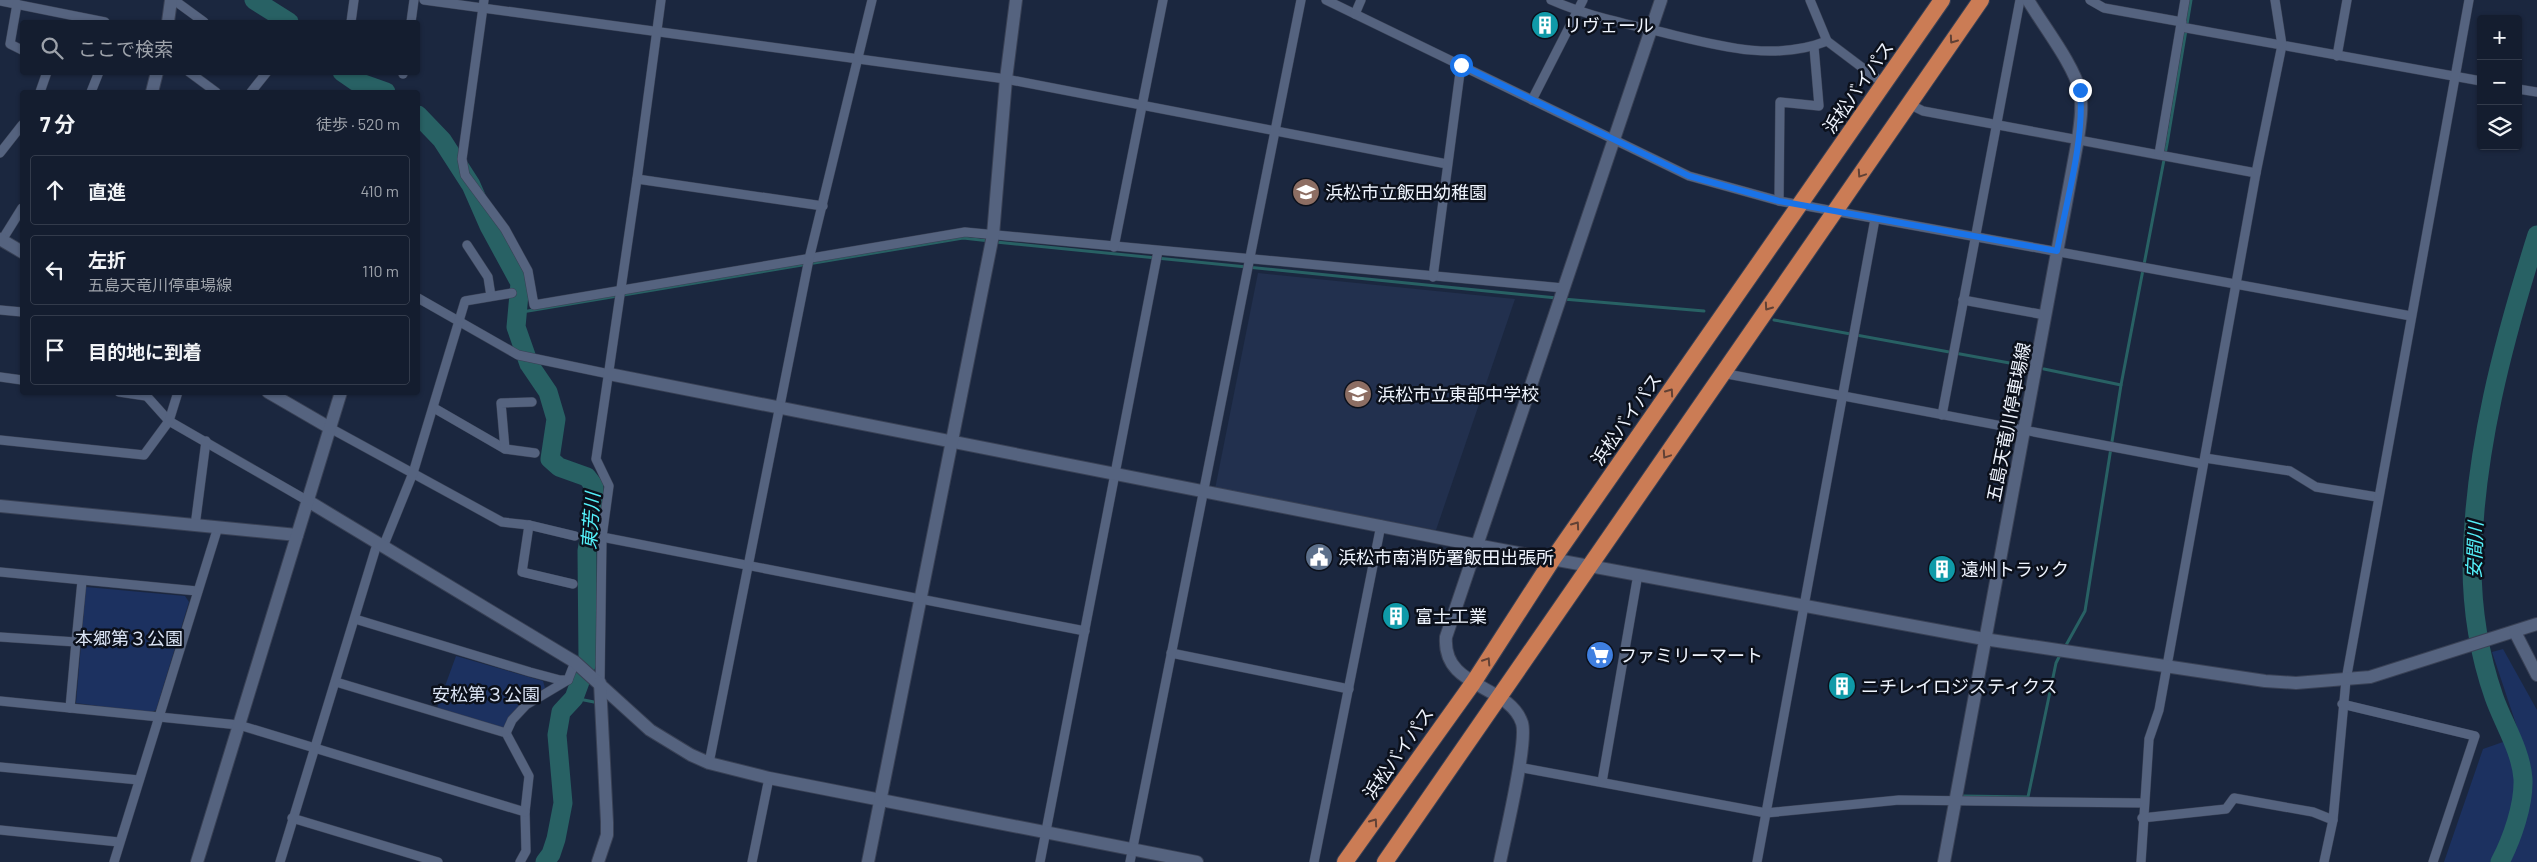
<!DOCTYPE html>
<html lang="ja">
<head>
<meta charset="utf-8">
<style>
	body { margin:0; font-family:Barlow,"Noto Sans JP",sans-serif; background:#1d2637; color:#f1f3f6 }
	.controls { position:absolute; right:15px; top:15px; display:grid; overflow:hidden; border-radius:5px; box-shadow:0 1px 4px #0004 }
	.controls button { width:45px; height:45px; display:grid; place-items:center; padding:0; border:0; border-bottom:1px solid #333b4b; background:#141d2f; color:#f1f3f6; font:25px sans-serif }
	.stop { position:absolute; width:15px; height:15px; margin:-11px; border:4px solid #1a73e8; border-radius:50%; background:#fff }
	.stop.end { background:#1a73e8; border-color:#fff; box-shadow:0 1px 5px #0008 }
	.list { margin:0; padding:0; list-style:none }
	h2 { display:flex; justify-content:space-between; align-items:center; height:65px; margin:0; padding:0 20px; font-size:21px }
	h2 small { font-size:16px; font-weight:400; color:#9da2aa }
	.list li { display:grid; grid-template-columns:32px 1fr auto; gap:15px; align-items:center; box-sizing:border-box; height:70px; margin:0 10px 10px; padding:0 10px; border:1px solid #333b4b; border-radius:5px }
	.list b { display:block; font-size:19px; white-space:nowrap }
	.list p { margin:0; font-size:16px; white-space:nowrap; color:#9da2aa }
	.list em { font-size:16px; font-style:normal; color:#9da2aa }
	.icon { flex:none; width:28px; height:28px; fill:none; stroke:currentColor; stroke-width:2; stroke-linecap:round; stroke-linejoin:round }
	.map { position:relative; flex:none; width:2537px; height:862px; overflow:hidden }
	.search { position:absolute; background:#141d2f; box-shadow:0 1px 4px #0004; left:20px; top:20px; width:400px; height:55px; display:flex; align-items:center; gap:12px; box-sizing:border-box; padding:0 18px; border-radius:5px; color:#9da2aa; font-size:19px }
	.panel { position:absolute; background:#141d2f; box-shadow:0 1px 4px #0004; left:20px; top:90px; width:400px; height:305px; border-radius:5px }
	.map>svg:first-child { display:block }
	.built { fill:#22304e }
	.green { fill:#1c3160 }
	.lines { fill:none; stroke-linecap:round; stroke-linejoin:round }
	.stream { stroke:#286164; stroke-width:3 }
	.river { stroke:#286164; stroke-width:19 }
	.street-casing { stroke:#394155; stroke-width:10 }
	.secondary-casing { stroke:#394155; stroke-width:14 }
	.highway-casing { stroke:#394155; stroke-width:18 }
	.street { stroke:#55637f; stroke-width:9 }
	.secondary { stroke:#55637f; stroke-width:12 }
	.highway { stroke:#cb7c55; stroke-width:16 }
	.oneway { stroke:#614135 }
	.route { stroke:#1a73e8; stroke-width:6 }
	.labels { text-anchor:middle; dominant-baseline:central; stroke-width:5; stroke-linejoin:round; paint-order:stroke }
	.poi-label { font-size:18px; fill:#eff4fe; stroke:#0b101b; text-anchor:start }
	.street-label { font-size:18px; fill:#eff4fe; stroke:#0b101b }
	.park-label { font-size:18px; fill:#dae3f4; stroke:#0b101b }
	.water-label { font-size:19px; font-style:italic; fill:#54f0f9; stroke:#0b101b }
</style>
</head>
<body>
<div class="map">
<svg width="2537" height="862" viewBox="0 0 2537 862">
	<rect width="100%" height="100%" fill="#1b273f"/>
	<path class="built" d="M1258 273 1515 299 1436 530 1215 489Z"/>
	<g class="green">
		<path d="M86 587 185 596 189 602 156 710 150 713 76 703Z"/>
		<path d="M2503 649 2537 710V862H2444L2483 749 2520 736 2492 652Z"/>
		<path d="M456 656 543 681 545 688C526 699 513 709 503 729L437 708Z"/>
	</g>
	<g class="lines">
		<g class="stream">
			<path d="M996 242 1557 298"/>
			<path d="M1563 299 1704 311"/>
			<path d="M516 313 963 238 990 241"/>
			<path d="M1774 320 2026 366"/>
			<path d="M2044 369 2121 385"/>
			<path d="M2065 647 2085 611 2121 385 2167 144 2191 0"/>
			<path d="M574 698 594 702"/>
			<path d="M1963 796 2028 797 2056 663 2060 655"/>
		</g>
		<g class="river">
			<path d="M254 0 289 22"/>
			<path d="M342 72 355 81 386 92"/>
			<path d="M418 115 442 140 471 185 489 226 520 283 516 327 529 364 548 392 556 419 550 459 559 467 587 477 594 486 595 506 587 551 588 660 574 698 561 712 557 735 563 803 556 839 551 854 545 862"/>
			<path d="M2500 862C2512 839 2524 805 2523 779 2521 750 2503 723 2494 697 2479 654 2472 609 2472 564 2474 451 2503 342 2537 235"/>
		</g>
		<g class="street-casing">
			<g id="street">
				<path d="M174 0 204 22"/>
				<path d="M424 0 1006 79 1447 164"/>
				<path d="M484 0 462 159 465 175 505 229 528 271 534 305 965 232 1563 288"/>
				<path d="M1326 0 1689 176 1779 201 2411 316"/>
				<path d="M1551 0C1585 15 1621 23 1657 31 1712 44 1772 63 1827 41"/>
				<path d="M1810 0 1827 41 1884 84"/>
				<path d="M2090 0 2104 8 2182 22"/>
				<path d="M0 1 105 22"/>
				<path d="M17 4 10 44 22 50"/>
				<path d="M1355 14 1361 0"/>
				<path d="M351 22 354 0"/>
				<path d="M411 22 414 0"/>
				<path d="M2181 27 2481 81"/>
				<path d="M2337 56 2347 0"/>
				<path d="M189 72 216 92"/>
				<path d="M403 74V72"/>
				<path d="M2518 89 2537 92"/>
				<path d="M40 92 47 72"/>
				<path d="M91 92 99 72"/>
				<path d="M251 92 267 72"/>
				<path d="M1532 100 1583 0"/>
				<path d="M1909 104 1923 111 2256 173"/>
				<path d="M0 153 22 125"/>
				<path d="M2159 154 2185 0"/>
				<path d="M637 179 823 206"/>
				<path d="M1779 201 1780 102 1819 106 1814 47"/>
				<path d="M2 240 22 208"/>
				<path d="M467 245 488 277 491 296"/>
				<path d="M1114 247 1163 0"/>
				<path d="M1433 277 1461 65"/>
				<path d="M418 298 518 355 609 374"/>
				<path d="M1963 300 2045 315"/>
				<path d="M0 310 22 312"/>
				<path d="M1722 373 2203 464"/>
				<path d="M0 377 22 380"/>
				<path d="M119 392 146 396"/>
				<path d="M143 392 169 421 308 501"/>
				<path d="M434 408 505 449 535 453"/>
				<path d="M1942 415 2020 0"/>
				<path d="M330 428 502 522 529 525 575 536"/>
				<path d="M0 440 144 455 169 421 178 392"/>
				<path d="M505 449 501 403 532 402"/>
				<path d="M2205 458 2290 471 2316 487 2377 497"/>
				<path d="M529 525 522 572 573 584"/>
				<path d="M195 526 206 441"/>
				<path d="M602 537 1085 631"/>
				<path d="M383 547 413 473 465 301 512 293"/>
				<path d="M0 572 197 591"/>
				<path d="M355 619 530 672 560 680H568"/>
				<path d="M0 637 76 642 70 708"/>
				<path d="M76 642 82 581"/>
				<path d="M1171 653 1349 689"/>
				<path d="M336 682 506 733 529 776 525 812 526 851 520 862"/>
				<path d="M600 683 602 537 609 486 596 459 637 179 661 0"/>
				<path d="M0 701 239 725 525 812"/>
				<path d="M2342 704 2475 736 2433 862"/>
				<path d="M506 733 512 720 526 705 568 680 575 662"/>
				<path d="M709 763 809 259 872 0"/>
				<path d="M0 767 139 780"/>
				<path d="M1518 767 1766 813 1899 800 2144 803"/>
				<path d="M1602 782 1638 574"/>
				<path d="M292 818 438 862"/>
				<path d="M2142 818 2226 809 2234 798 2313 812 2333 820"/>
				<path d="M0 830 119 842"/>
				<path d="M114 862 218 527"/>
				<path d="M280 862 377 544"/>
				<path d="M752 862 769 778"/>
				<path d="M1040 862 1158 251"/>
				<path d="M1130 862 1301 0"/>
				<path d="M1314 862 1381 525"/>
				<path d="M1757 862 1875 219"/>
				<path d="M2141 862 2149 739 2159 710 2256 173 2282 45 2275 0"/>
				<path d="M2324 862 2333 820 2346 680 2469 0"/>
			</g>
		</g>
		<g class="secondary-casing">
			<g id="secondary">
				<path d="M168 22 171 0"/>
				<path d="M152 92 157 72"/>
				<path d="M0 239 22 252"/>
				<path d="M609 374 1476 545 1984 639 2265 681 2296 683 2370 677 2537 624"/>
				<path d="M268 392 330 428"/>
				<path d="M308 501 575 662 650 730 691 755 709 763 769 778 1197 862"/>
				<path d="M0 506 297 535"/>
				<path d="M2515 632 2537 675"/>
				<path d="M197 862 341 392"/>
				<path d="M598 862 607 835V822L600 683"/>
				<path d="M868 862 993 235 1006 79 1016 0"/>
				<path d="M1500 862C1505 836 1528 743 1522 723 1509 684 1442 689 1446 637L1661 0"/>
				<path d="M1944 862 2078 139C2080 124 2083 108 2080 92 2075 66 2042 24 2028 0"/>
			</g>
		</g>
		<g class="highway-casing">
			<g id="highway">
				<path d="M1345 862 1473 683 1553 559 1942 0"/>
				<path d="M1385 862 1981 0"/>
			</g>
		</g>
		<use href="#street" class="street"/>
		<use href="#secondary" class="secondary"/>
		<use href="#highway" class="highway"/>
	</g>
	<defs><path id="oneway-chevron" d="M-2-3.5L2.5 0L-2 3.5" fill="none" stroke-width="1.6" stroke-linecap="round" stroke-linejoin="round" transform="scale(1.25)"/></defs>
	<g class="oneway">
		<use href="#oneway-chevron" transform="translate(1953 40) rotate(125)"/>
		<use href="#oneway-chevron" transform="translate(1861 174) rotate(124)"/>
		<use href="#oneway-chevron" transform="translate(1768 307) rotate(125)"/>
		<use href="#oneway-chevron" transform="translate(1670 392) rotate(-55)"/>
		<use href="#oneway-chevron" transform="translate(1666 455) rotate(124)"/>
		<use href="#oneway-chevron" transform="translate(1576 525) rotate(-55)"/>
		<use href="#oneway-chevron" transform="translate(1487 661) rotate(-57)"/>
		<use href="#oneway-chevron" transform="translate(1374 822) rotate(-55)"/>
	</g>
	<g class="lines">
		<path class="route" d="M1461 65 1689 176 1779 201 2057 251C2066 203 2085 139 2080 90"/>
	</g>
	<defs>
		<g id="building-disc" transform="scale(1.4375)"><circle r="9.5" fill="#0f9aa8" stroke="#0b101b"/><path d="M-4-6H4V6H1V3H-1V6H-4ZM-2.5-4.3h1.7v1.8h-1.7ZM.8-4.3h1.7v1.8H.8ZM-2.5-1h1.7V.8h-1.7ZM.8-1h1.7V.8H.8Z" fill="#fff"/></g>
		<g id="school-disc" transform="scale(1.4375)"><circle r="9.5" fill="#8d6e63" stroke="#0b101b"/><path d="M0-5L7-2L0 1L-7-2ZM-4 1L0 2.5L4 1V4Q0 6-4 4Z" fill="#fff"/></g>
		<g id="civic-disc" transform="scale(1.4375)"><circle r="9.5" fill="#5c6f8a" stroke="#0b101b"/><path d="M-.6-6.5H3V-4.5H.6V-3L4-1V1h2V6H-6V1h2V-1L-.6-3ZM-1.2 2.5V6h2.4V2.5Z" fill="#fff"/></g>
		<g id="supermarket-disc" transform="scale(1.4375)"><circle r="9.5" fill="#3f7fe0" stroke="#0b101b"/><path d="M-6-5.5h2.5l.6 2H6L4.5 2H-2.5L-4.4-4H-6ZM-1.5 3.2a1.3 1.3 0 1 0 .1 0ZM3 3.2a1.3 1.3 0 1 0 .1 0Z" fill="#fff"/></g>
	</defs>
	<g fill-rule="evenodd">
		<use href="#building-disc" x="1545" y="25"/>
		<use href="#school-disc" x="1306" y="192"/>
		<use href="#school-disc" x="1358" y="394"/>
		<use href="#civic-disc" x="1319" y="557"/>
		<use href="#building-disc" x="1942" y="569"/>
		<use href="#building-disc" x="1396" y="616"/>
		<use href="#supermarket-disc" x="1600" y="655"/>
		<use href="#building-disc" x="1842" y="686"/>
	</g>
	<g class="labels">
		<g class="poi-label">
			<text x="1564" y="25">リヴェール</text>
			<text x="1325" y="192">浜松市立飯田幼稚園</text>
			<text x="1377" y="394">浜松市立東部中学校</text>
			<text x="1338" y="557">浜松市南消防署飯田出張所</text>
			<text x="1961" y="569">遠州トラック</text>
			<text x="1415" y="616">富士工業</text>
			<text x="1619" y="655">ファミリーマート</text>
			<text x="1861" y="686">ニチレイロジスティクス</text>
		</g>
		<g class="street-label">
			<text transform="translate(1858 87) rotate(-55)">浜松バイパス</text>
			<text transform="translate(1626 419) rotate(-55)">浜松バイパス</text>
			<text transform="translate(2008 422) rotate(-79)">五島天竜川停車場線</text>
			<text transform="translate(1398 753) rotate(-55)">浜松バイパス</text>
		</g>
		<g class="park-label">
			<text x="129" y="638">本郷第３公園</text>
			<text x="486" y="694">安松第３公園</text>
		</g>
		<g class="water-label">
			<text transform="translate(590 521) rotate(-86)">東芳川</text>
			<text transform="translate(2474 550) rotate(-88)">安間川</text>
		</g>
	</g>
</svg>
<div class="controls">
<button>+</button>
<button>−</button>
<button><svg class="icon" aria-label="layers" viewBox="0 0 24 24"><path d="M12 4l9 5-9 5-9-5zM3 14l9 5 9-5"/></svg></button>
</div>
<div class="stop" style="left:1461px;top:65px"></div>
<div class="stop end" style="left:2080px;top:90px"></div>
<div class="search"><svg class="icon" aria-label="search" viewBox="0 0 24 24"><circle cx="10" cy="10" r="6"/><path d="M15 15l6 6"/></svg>ここで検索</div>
<section class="panel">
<h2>7 分<small>徒歩 · 520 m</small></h2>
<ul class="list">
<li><svg class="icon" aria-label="ahead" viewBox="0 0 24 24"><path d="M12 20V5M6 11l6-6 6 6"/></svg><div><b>直進</b></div><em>410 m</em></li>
<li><svg class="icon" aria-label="left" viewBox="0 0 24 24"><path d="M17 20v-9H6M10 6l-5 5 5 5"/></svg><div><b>左折</b><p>五島天竜川停車場線</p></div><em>110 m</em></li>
<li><svg class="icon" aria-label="arrive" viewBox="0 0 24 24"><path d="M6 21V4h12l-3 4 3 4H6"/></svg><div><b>目的地に到着</b></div></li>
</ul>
</section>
</div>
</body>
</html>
